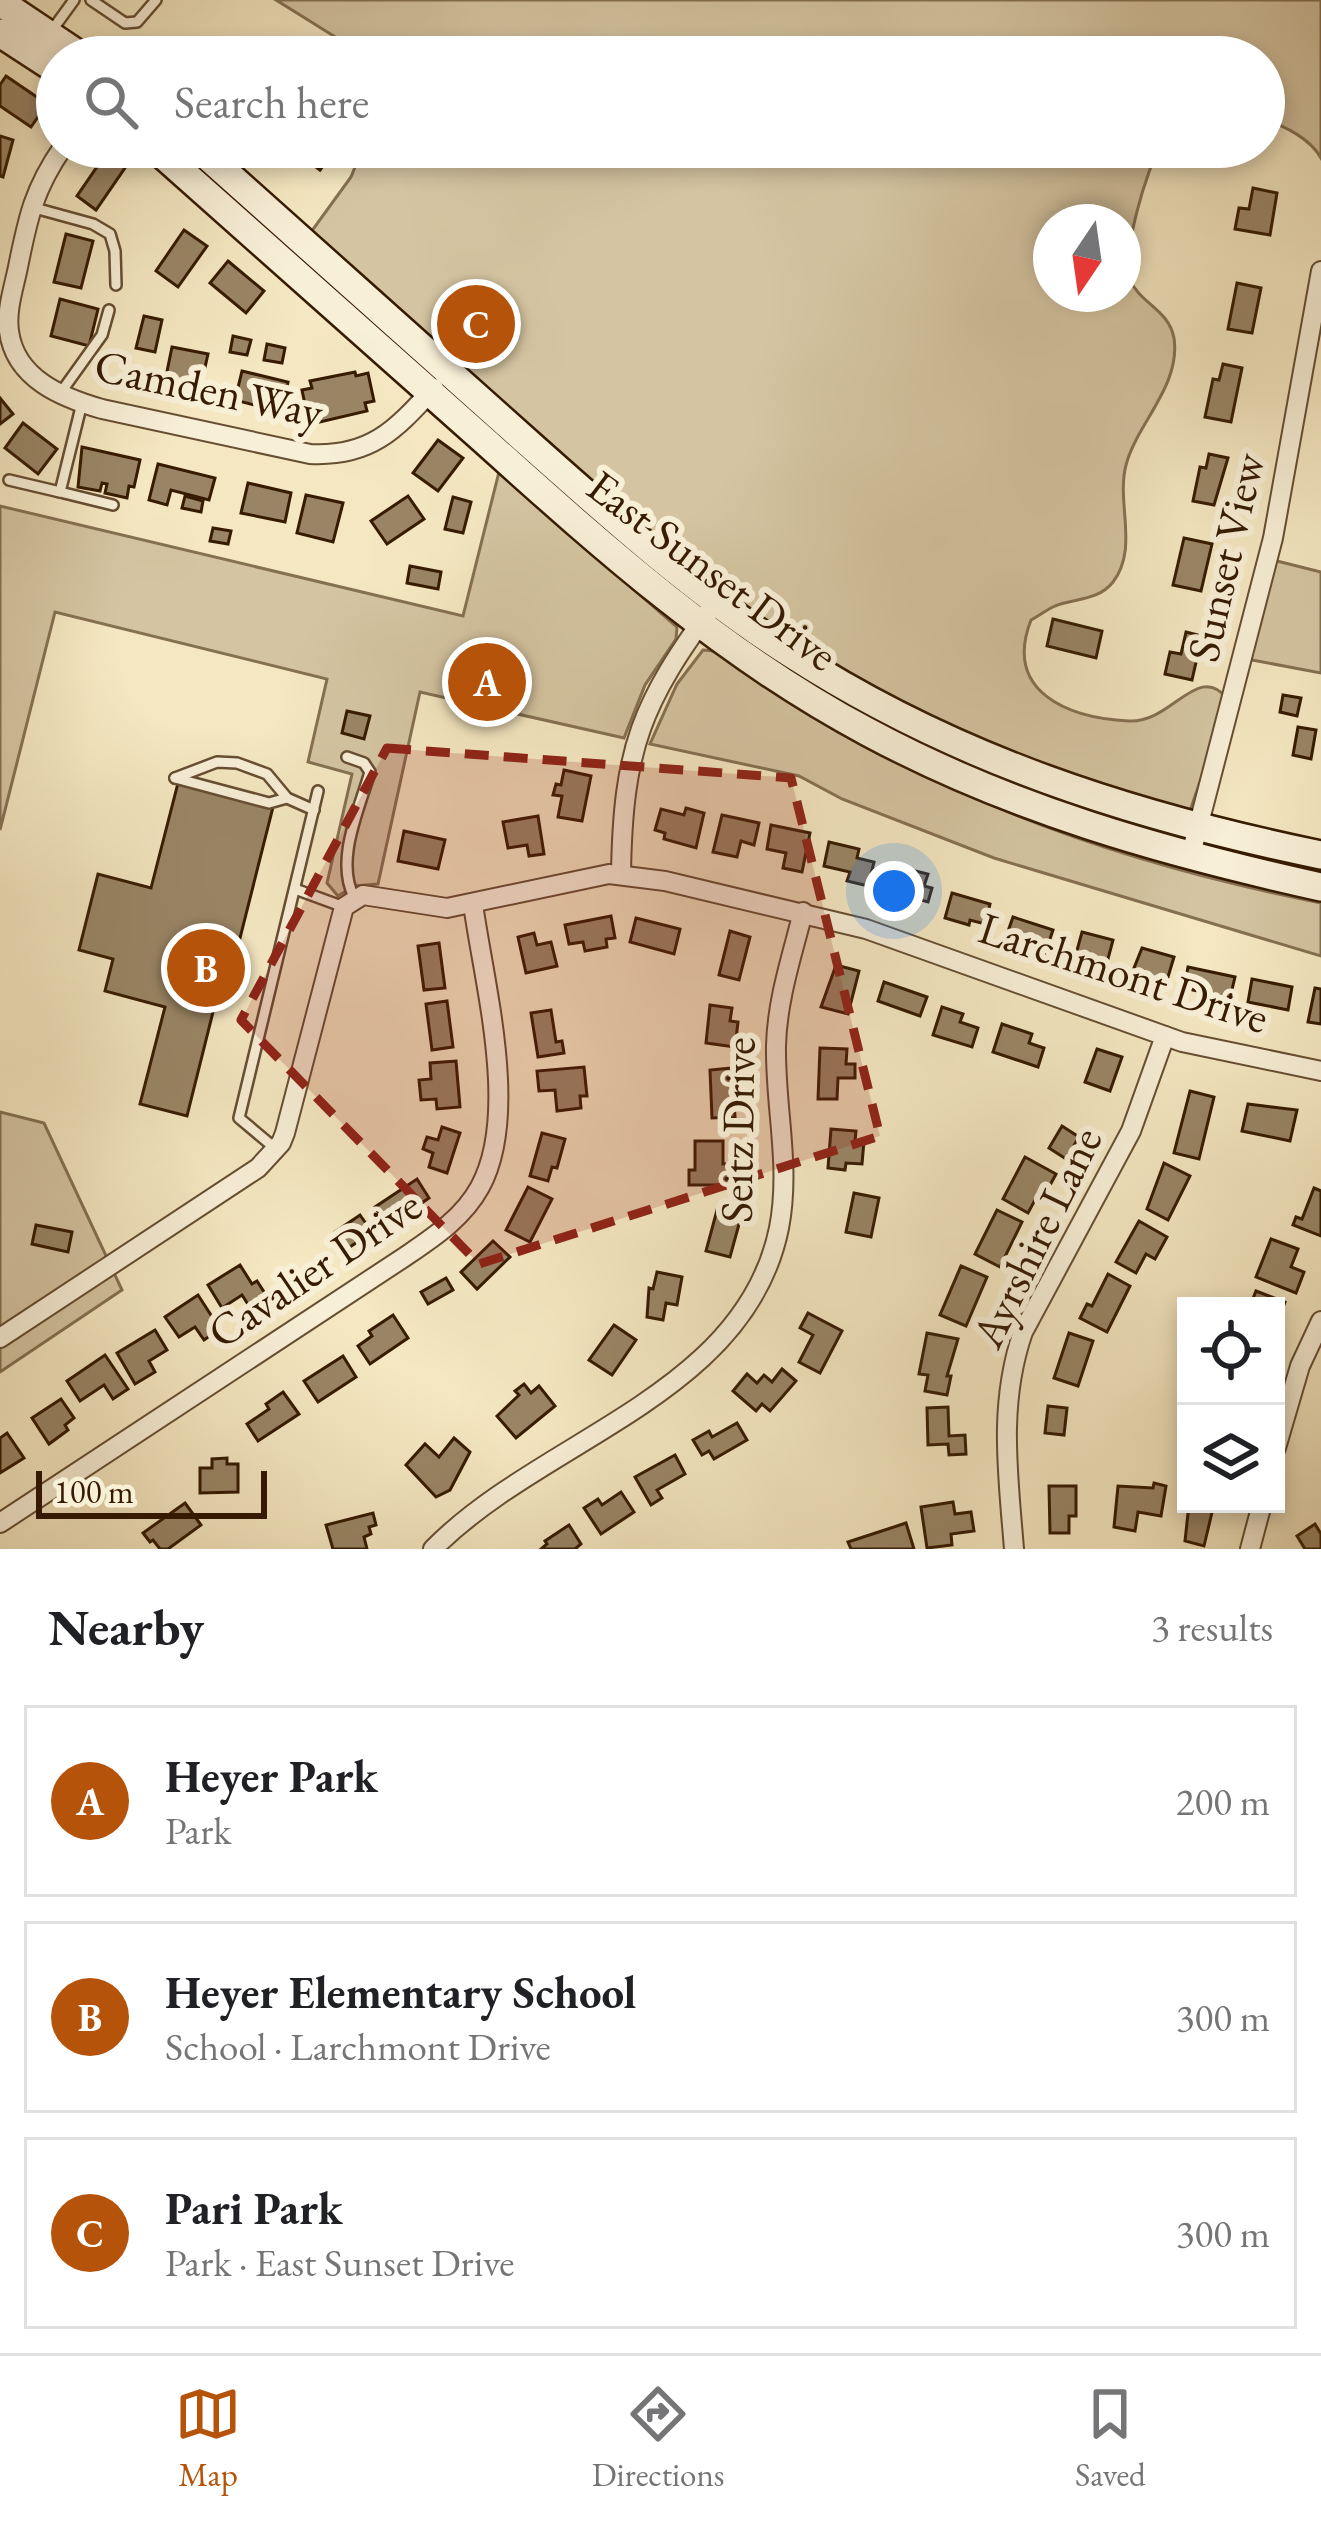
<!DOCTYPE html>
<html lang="en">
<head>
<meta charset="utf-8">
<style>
	body { margin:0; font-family:"EB Garamond",serif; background:#f2f2f2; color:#202124 }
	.controls { position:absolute; right:36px; bottom:36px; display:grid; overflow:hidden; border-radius:0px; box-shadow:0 6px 18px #0003 }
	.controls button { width:108px; height:108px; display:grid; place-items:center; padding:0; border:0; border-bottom:3px solid #e0e0e0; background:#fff; color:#202124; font:60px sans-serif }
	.compass { position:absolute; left:1033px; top:204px; width:108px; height:108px; border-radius:50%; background:#fff; box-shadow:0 6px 18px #0003; rotate:193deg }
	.scale { position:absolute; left:36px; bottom:30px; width:231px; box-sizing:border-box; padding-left:12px; border:6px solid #361b02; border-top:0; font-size:33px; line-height:42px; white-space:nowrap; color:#361b02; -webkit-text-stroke:9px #f8efd7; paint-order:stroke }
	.you { position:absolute; left:894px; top:891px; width:42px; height:42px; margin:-30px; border:9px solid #fff; border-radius:50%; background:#1a73e8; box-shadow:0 0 0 18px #1a73e833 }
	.badge { display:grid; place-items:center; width:78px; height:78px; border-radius:50%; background:#b45309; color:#fff; font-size:39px; font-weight:700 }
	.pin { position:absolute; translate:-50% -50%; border:6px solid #fff; box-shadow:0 3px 12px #0006 }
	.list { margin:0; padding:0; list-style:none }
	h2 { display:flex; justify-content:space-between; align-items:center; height:156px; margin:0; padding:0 48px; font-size:51px }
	h2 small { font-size:39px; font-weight:400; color:#757577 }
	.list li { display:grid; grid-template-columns:78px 1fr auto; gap:36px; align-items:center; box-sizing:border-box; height:192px; margin:0 24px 24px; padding:0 24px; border:3px solid #e0e0e0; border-radius:0px }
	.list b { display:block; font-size:45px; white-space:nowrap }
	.list p { margin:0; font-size:39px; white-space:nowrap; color:#757577 }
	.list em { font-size:39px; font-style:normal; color:#757577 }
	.icon { flex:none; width:66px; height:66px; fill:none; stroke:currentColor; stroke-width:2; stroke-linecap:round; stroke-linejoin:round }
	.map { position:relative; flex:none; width:1321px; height:1549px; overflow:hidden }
	.search { position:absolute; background:#fff; box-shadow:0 6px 18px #0003; left:36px; right:36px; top:36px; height:132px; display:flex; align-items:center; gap:30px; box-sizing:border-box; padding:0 42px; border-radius:66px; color:#757577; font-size:45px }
	.sheet { height:804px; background:#fff }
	nav { display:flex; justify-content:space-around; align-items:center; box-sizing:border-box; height:168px; border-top:3px solid #e0e0e0; background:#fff; font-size:33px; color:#757577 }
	nav a { display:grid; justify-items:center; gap:6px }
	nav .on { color:#b45309 }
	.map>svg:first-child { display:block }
	.green { fill:#d4c4a1; stroke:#857052; stroke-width:3; fill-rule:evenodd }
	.building { fill:#998565; stroke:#361b02; stroke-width:3 }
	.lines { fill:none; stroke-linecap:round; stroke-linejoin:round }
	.lane-casing { stroke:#664e32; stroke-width:14 }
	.street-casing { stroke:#664e32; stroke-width:22 }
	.secondary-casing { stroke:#361b02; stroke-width:32 }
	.lane { stroke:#f8efd7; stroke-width:9 }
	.street { stroke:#f8efd7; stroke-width:18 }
	.secondary { stroke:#f8efd7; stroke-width:27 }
	.marked { fill:#8f2418; fill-opacity:0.2; stroke:#8f2418; stroke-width:9; stroke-dasharray:24 15; stroke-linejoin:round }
	.labels { text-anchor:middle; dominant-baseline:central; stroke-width:12; stroke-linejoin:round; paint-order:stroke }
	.street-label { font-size:45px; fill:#361b02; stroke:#f8efd7 }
</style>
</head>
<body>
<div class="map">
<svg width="1321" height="1549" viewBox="0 0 1321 1549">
	<rect width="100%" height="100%" fill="#f4e7c1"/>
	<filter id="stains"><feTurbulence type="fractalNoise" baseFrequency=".00167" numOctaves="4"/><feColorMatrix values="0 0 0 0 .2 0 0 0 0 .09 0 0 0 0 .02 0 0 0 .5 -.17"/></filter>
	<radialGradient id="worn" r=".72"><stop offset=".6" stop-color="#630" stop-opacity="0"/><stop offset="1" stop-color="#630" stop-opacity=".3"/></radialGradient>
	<g class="green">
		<path d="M276 0H1321V158C1311 140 1284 124 1264 121V57H351L337 38Z"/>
		<path d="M363 147H1160C1147 168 1121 256 1130 280 1140 303 1169 310 1174 338 1181 386 1137 423 1126 465 1116 503 1139 548 1113 582 1098 601 1075 598 1055 606 1046 610 1039 616 1031 620 1003 692 1068 718 1129 721 1173 723 1197 661 1228 699L1190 811H1172C1072 776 970 742 877 690 667 574 489 391 311 232L351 177ZM1051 222H1123V294H1051Z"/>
		<path d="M499 472 677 627 676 639 645 685 624 738 420 692 378 884 354 886 338 896 327 883 352 774 308 762 327 679 55 612 0 830V506L463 616Z"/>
		<path d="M1273 560 1321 572V673L1247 659Z"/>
		<path d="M703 650 714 651C782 695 849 736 920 772 1045 835 1185 876 1321 903V956L994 858 842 799 799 776 650 744 677 684Z"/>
		<path d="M0 1112 44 1123 122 1290 0 1372Z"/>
	</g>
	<g class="building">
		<path d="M6 76 47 104 31 127 0 106V85Z"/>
		<path d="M0 136 13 140 3 177 0 176Z"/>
		<path d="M290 147H326L333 152 320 170Z"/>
		<path d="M110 148 129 162 96 210 77 196Z"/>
		<path d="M1253 188 1277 193 1270 235 1235 229 1239 208 1249 209Z"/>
		<path d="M184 230 207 246 178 287 156 271Z"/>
		<path d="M66 234 93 241 81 288 54 282Z"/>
		<path d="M228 261 264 291 246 313 210 283Z"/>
		<path d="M1237 283 1261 288 1252 333 1228 329Z"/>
		<path d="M60 299 98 309 89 346 51 336Z"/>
		<path d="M144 316 162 320 155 352 136 348Z"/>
		<path d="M233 336 251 340 247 355 230 352Z"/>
		<path d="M267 344 285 348 282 363 264 360Z"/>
		<path d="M172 347 208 354 199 394 164 386Z"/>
		<path d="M1223 364 1242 368 1231 422 1205 417 1213 379 1219 380Z"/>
		<path d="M242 371 288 382 281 412 235 400Z"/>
		<path d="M355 372 356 376 368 373 374 401 365 403 367 411 320 422 319 416 308 419 302 390 312 388 310 381Z"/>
		<path d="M0 398 13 414 0 424Z"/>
		<path d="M23 423 57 449 38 474 5 448Z"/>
		<path d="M438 440 463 458 438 491 413 473Z"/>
		<path d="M82 447 140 460 134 487 129 486 127 498 105 493 107 484 102 483 100 491 78 487Z"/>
		<path d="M1209 454 1228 458 1214 505 1193 501 1200 467 1206 468Z"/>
		<path d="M158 464 215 478 209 500 171 490 167 505 149 500Z"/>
		<path d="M248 483 291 493 285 522 241 513Z"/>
		<path d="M306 495 343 503 333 542 297 533Z"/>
		<path d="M185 496 203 501 201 512 182 508Z"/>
		<path d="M408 496 424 519 387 544 371 521Z"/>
		<path d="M453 497 471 502 463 533 445 529Z"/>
		<path d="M213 528 231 531 228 544 210 541Z"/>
		<path d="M1184 538 1212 544 1201 591 1173 585Z"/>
		<path d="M410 566 441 572 438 589 407 583Z"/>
		<path d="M1053 619 1102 631 1096 658 1047 646Z"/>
		<path d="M1186 632 1202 636 1192 680 1165 674 1170 652 1181 654Z"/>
		<path d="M1283 695 1301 698 1297 716 1280 712Z"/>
		<path d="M347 711 370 716 364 739 342 733Z"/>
		<path d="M1298 727 1316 730 1311 759 1293 755Z"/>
		<path d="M564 770 591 776 582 821 558 817 562 796 553 795 556 784 561 785Z"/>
		<path d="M178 783 273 807 237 950 229 948 187 1116 140 1104 165 1007 105 991 113 959 79 950 98 874 151 888Z"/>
		<path d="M686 808 704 813 696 848 664 839 665 833 655 830 661 809 684 815Z"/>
		<path d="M722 815 759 823 754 845 741 841 737 857 713 852Z"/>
		<path d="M538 816 544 854 529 856 527 845 508 848 503 822Z"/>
		<path d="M771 825 810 833 802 872 783 868 786 853 767 849Z"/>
		<path d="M404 831 445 840 438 869 398 861Z"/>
		<path d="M829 842 859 849 857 858 874 862 868 886 847 881 850 872 824 866Z"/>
		<path d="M891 865 928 874 924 886 932 888 928 902 884 890Z"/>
		<path d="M952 893 990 904 985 924 970 920 969 925 945 918Z"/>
		<path d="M611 916 615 938 606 939 607 947 585 951 583 942 569 944 565 925Z"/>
		<path d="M1013 917 1053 930 1045 954 1005 940Z"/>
		<path d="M636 918 680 929 674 954 630 942Z"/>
		<path d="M730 931 750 937 739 980 719 975Z"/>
		<path d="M1082 932 1113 940 1104 974 1089 970 1092 959 1076 954Z"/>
		<path d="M534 933 537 945 551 942 557 966 526 973 518 937Z"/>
		<path d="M439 943 445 988 424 990 418 946Z"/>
		<path d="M1142 948 1174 957 1165 987 1130 978Z"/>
		<path d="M836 965 859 971 848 1014 821 1007Z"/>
		<path d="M1188 967 1235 977 1230 998 1184 988Z"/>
		<path d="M1252 979 1292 987 1288 1010 1248 1002Z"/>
		<path d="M884 982 927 997 920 1016 878 1001Z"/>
		<path d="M1315 988 1321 989V1024L1308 1022Z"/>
		<path d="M447 1001 453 1047 432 1050 426 1004Z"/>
		<path d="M710 1005 732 1008 730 1021 738 1022 735 1047 706 1043Z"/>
		<path d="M942 1007 963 1014 960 1022 978 1028 972 1047 933 1035Z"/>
		<path d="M551 1010 556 1042 562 1041 564 1053 538 1057 531 1013Z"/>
		<path d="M1002 1024 1032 1034 1029 1043 1044 1048 1038 1067 993 1052Z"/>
		<path d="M820 1048 847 1049 846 1064H855V1078H838L837 1099H818Z"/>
		<path d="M1097 1049 1122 1057 1110 1091 1085 1082Z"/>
		<path d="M456 1061 460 1107 437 1109 436 1099 421 1100 419 1080 431 1079 430 1063Z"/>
		<path d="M584 1067 587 1096H580L581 1108 557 1111 555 1090 539 1091 537 1071Z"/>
		<path d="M732 1068 735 1117 712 1118 710 1070Z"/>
		<path d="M1190 1091 1214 1097 1199 1159 1174 1153Z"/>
		<path d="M1248 1104 1297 1110 1290 1141 1242 1131Z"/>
		<path d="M1062 1126 1079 1137 1066 1159 1049 1148Z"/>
		<path d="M442 1127 460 1133 447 1173 429 1167 433 1153 423 1149 427 1137 438 1140Z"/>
		<path d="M831 1129 856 1131 855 1141H864L862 1164 846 1163 845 1170 828 1168Z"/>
		<path d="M542 1133 565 1139 557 1168 552 1167 548 1181 530 1176Z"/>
		<path d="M695 1141H723V1164L741 1163V1185H689V1170H695Z"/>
		<path d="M1025 1157 1056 1174 1048 1189 1042 1187 1028 1213 1003 1199Z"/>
		<path d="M1164 1163 1190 1176 1168 1220 1147 1209Z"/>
		<path d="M417 1179 429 1198 388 1226 375 1207Z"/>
		<path d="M528 1187 552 1199 530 1242 506 1230Z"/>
		<path d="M1314 1188 1321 1191V1236L1293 1225 1296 1217 1302 1219Z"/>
		<path d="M854 1193 879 1198 871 1237 846 1232Z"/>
		<path d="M717 1210 741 1217 730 1257 706 1251Z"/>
		<path d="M997 1210 1022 1222 1000 1267 975 1254Z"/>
		<path d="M360 1215 372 1232 347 1249 335 1232Z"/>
		<path d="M1139 1221 1167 1237 1155 1259 1146 1254 1136 1273 1116 1262Z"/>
		<path d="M36 1225 72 1232 68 1252 32 1244Z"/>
		<path d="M1271 1239 1298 1249 1291 1267 1304 1272 1296 1293 1256 1277Z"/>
		<path d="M493 1241 510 1257 477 1289 461 1272Z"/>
		<path d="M240 1265 252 1284 257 1281 268 1298 251 1309 242 1295 222 1308 208 1285Z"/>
		<path d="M961 1266 987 1277 966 1326 940 1315Z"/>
		<path d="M657 1272 682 1277 677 1305 666 1303 663 1320 647 1317 649 1288 653 1289Z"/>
		<path d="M1108 1274 1130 1286 1107 1332 1080 1318 1087 1304 1092 1306Z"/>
		<path d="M446 1278 453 1290 428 1304 421 1292Z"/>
		<path d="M1256 1291 1285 1302 1276 1325V1306H1250Z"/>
		<path d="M198 1295 220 1329 204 1340 195 1327 179 1337 165 1317Z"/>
		<path d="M808 1313 842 1331 820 1373 799 1362 813 1335 800 1328Z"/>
		<path d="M393 1315 408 1338 370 1364 358 1346 372 1336 369 1331Z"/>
		<path d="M614 1325 636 1340 612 1375 589 1360Z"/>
		<path d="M155 1330 167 1350 149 1361 155 1372 135 1384 117 1353Z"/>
		<path d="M927 1333 958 1339 947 1376H951L947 1395 925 1391 928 1375 919 1374Z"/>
		<path d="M1069 1333 1093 1341 1078 1386 1054 1378Z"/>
		<path d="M105 1355 128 1389 113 1399 104 1385 80 1401 67 1381Z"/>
		<path d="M343 1356 356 1377 318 1402 304 1381Z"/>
		<path d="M782 1369 796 1381 770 1411 762 1404 756 1411 733 1391 747 1374 757 1383 764 1375 772 1382Z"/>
		<path d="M524 1384 531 1393 539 1386 555 1406 516 1438 497 1416 519 1395 515 1391Z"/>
		<path d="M283 1392 299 1414 258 1441 247 1424 269 1409 266 1404Z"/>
		<path d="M61 1399 74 1418 65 1425 68 1430 49 1444 32 1418Z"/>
		<path d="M1048 1406 1067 1408 1064 1435 1045 1433Z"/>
		<path d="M948 1407 949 1436 965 1435 966 1454 949 1455 948 1444 928 1445 927 1408Z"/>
		<path d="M737 1423 747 1440 714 1459 709 1451 702 1455 693 1440 709 1431 712 1437Z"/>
		<path d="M7 1433 24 1458 0 1473V1438Z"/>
		<path d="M454 1438 470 1452 450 1490 436 1497 406 1465 425 1444 439 1457Z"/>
		<path d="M675 1455 685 1474 657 1490 662 1498 651 1505 635 1477Z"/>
		<path d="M227 1458V1464H238V1492L200 1493V1468H212V1459Z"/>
		<path d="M1154 1483 1166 1486 1161 1516 1138 1512 1135 1531 1114 1527 1118 1486 1153 1488Z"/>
		<path d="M1049 1486H1076V1516H1069V1533H1050Z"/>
		<path d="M621 1492 634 1512 601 1534 584 1508 598 1499 602 1505Z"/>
		<path d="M953 1502 955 1514 971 1512 974 1531 951 1534 952 1545 927 1548 921 1507Z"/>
		<path d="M185 1503 201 1525 168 1549H160L153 1540 150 1542 143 1533Z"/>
		<path d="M1189 1504H1214L1204 1546 1185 1541Z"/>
		<path d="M373 1513 376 1525 369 1527 371 1534 364 1537 367 1549H333L326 1525Z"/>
		<path d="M906 1523 914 1549H851L848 1542Z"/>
		<path d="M1315 1524 1321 1534V1549H1305L1297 1536Z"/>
		<path d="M569 1525 581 1544 575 1549H541L547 1544 545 1541Z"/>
	</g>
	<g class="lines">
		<g class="lane-casing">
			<g id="lane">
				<path d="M91 0 125 23 137 22 156 0"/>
				<path d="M50 33 74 0"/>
				<path d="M31 207 93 224 110 234 115 251 116 285"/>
				<path d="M59 395 102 335 109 310"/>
				<path d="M82 403 60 492 113 505"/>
				<path d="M9 480 60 492"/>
				<path d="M347 757 364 763 370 772C359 810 335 860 354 897"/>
				<path d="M175 778 217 762 237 763 267 774 287 798 314 810"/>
				<path d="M175 778 269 803 287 798"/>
				<path d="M295 889 344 907"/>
				<path d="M276 1149 239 1118 318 791"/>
			</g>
		</g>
		<g class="street-casing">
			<g id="street">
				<path d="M63 147C34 189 28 217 18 267 14 287 6 310 9 331 15 379 63 398 102 409L310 454C371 457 395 430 434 388"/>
				<path d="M1190 858 1273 538 1321 271"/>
				<path d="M621 874C623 748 641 703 715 603"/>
				<path d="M0 1338 258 1168 281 1143 285 1133 344 907 363 895 447 908 609 874 665 881 866 929 1182 1042 1321 1071"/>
				<path d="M1276 1448 1300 1366 1321 1321"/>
				<path d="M0 1523 406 1256C434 1237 463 1218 480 1187 520 1114 484 984 473 904"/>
				<path d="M433 1549C542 1438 745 1396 779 1228 791 1166 775 1108 776 1046 777 1000 792 956 803 912"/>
				<path d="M1014 1549C1008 1474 998 1404 1023 1332L1131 1131 1165 1036"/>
				<path d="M1250 1549 1262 1504"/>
			</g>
		</g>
		<g class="secondary-casing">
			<g id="secondary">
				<path d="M0 2 82 57"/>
				<path d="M0 33 57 70"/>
				<path d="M154 147C265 245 375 344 486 442 606 550 725 656 868 732 1011 809 1163 852 1321 887"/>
				<path d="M197 147C310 247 422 349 535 449 617 522 698 594 790 653 954 759 1131 816 1321 855"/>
			</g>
		</g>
		<use href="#lane" class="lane"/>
		<use href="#street" class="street"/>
		<use href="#secondary" class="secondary"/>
	</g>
	<path class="marked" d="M387 748 791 778 880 1136 479 1264 241 1020Z"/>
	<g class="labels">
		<g class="street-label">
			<text transform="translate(209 388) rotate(12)">Camden Way</text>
			<text transform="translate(1225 557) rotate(-77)">Sunset View</text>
			<text transform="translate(713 570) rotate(37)">East Sunset Drive</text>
			<text transform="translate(1124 972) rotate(18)">Larchmont Drive</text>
			<text transform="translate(737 1130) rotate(-89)">Seitz Drive</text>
			<text transform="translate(1036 1237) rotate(-64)">Ayrshire Lane</text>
			<text transform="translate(314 1268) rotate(-34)">Cavalier Drive</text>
		</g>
	</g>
	<rect width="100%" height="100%" filter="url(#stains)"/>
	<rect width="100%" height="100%" fill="url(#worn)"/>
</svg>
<div class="controls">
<button><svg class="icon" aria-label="locate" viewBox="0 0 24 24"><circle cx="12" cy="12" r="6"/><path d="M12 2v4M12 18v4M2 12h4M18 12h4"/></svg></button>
<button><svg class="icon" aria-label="layers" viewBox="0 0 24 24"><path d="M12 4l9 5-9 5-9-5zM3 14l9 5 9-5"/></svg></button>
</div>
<svg class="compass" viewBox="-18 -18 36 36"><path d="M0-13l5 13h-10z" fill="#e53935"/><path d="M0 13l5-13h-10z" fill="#757577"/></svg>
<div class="scale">100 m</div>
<div class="you"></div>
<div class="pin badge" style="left:487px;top:682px">A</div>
<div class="pin badge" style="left:206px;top:968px">B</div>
<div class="pin badge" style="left:476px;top:324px">C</div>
<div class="search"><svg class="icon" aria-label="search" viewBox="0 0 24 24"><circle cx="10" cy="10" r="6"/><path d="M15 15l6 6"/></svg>Search here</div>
</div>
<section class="sheet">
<h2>Nearby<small>3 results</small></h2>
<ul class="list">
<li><span class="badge">A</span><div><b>Heyer Park</b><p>Park</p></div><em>200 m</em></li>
<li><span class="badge">B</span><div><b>Heyer Elementary School</b><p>School · Larchmont Drive</p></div><em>300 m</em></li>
<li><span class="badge">C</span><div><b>Pari Park</b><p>Park · East Sunset Drive</p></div><em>300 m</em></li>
</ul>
</section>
<nav>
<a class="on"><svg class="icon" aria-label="map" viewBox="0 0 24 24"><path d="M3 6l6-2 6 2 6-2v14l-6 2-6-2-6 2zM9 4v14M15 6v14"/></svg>Map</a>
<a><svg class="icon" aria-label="directions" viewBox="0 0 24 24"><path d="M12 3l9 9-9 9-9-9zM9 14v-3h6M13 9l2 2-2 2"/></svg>Directions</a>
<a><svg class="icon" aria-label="saved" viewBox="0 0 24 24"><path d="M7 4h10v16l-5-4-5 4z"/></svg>Saved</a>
</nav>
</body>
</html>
